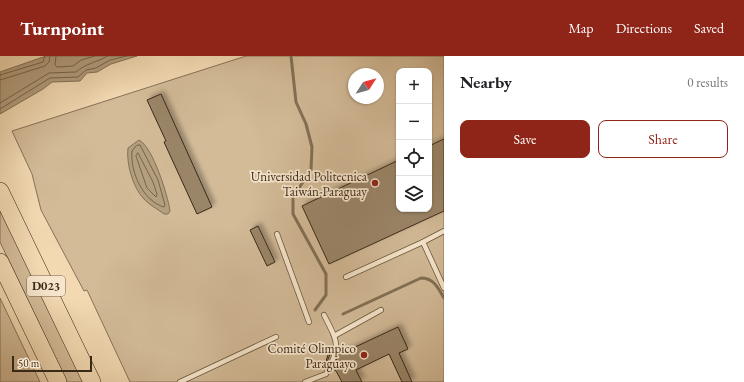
<!DOCTYPE html>
<html lang="en">
<head>
<meta charset="utf-8">
<style>
	body { margin:0; font-family:"EB Garamond",serif; background:#f6f6f6; color:#202124 }
	.controls { position:absolute; right:12px; top:12px; display:grid; overflow:hidden; border-radius:8px; box-shadow:0 1px 3px #0004 }
	.controls button { width:36px; height:36px; display:grid; place-items:center; padding:0; border:0; border-bottom:1px solid #e0e0e0; background:#fff; color:#202124; font:20px sans-serif }
	.compass { position:absolute; left:348px; top:12px; width:36px; height:36px; border-radius:50%; background:#fff; box-shadow:0 1px 3px #0004; rotate:54deg }
	.scale { position:absolute; left:12px; bottom:10px; width:80px; box-sizing:border-box; padding-left:4px; border:2px solid #3a2a18; border-top:0; font-size:11px; line-height:14px; white-space:nowrap; color:#3a2a18; -webkit-text-stroke:3px #f7e6cd; paint-order:stroke }
	.list { margin:0; padding:0; list-style:none }
	h2 { display:flex; justify-content:space-between; align-items:center; height:52px; margin:0; padding:0 16px; font-size:17px }
	h2 small { font-size:13px; font-weight:400; color:#757577 }
	.actions { display:flex; gap:8px; padding:12px 16px }
	.actions a { flex:1; padding:9px 0; border:1px solid #8f2418; border-radius:8px; text-align:center; font-size:14px; color:#8f2418 }
	.actions .main { background:#8f2418; color:#fff }
	.icon { flex:none; width:22px; height:22px; fill:none; stroke:currentColor; stroke-width:2; stroke-linecap:round; stroke-linejoin:round }
	.map { position:relative; flex:none; width:444px; height:326px; overflow:hidden }
	header { display:flex; align-items:center; gap:24px; box-sizing:border-box; height:56px; padding:0 20px; background:#8f2418; color:#fff }
	header strong { font-size:19px }
	nav { display:flex; gap:22px; margin-inline-start:auto; font-size:14px }
	main { display:flex }
	aside { flex:1; background:#fff }
	.map>svg:first-child { display:block }
	.green { fill:#d3bb98; stroke:#867258; fill-rule:evenodd }
	.water { fill:#b39e7e; stroke:#837055 }
	.lines { fill:none; stroke-linecap:round; stroke-linejoin:round }
	.shore { stroke:#76644b; stroke-width:1 }
	.stream { stroke:#837055; stroke-width:3 }
	.building { fill:#9a8568; stroke:#3a2a18; filter:url(#shadow) }
	.service-casing { stroke:#68563e; stroke-width:6 }
	.motorway-casing { stroke:#3a2a18; stroke-width:18 }
	.service { stroke:#f7e6cd; stroke-width:4.5 }
	.motorway { stroke:#f2d9b2; stroke-width:17 }
	.poi-dot { fill:#8f2418; stroke:#f7e6cd; stroke-width:1.5 }
	.labels { text-anchor:middle; dominant-baseline:central; stroke-width:3.5; stroke-linejoin:round; paint-order:stroke }
	.shield { fill:#f7e6cd; stroke:#73624e; stroke-width:1 }
	.shield-label { font-size:12px; font-weight:bold; fill:#3a2a18 }
	.poi-label { font-size:13px; fill:#3a2a18; stroke:#f7e6cd; text-anchor:end }
</style>
</head>
<body>
<header>
<strong>Turnpoint</strong>
<nav><a>Map</a><a>Directions</a><a>Saved</a></nav>
</header>
<main>
<div class="map">
<svg width="444" height="326" viewBox="0 0 444 326">
	<defs>
		<filter id="shadow"><feDropShadow dx="3.5" dy="-3.5" stdDeviation="2" flood-color="#0004"/></filter>
	</defs>
	<rect width="100%" height="100%" fill="#f2d9b2"/>
	<filter id="stains"><feTurbulence type="fractalNoise" baseFrequency=".005" numOctaves="4"/><feColorMatrix values="0 0 0 0 .2 0 0 0 0 .09 0 0 0 0 .02 0 0 0 .5 -.17"/></filter>
	<radialGradient id="worn" r=".72"><stop offset=".6" stop-color="#630" stop-opacity="0"/><stop offset="1" stop-color="#630" stop-opacity=".3"/></radialGradient>
	<g class="green">
		<path d="M246 0H444V326H130L87 234 84 235 41 154 32 118 12 75ZM399 15H429V153H399ZM354 18H378V42H354Z"/>
		<path d="M0 150 84 326H67L0 186Z"/>
		<path d="M0 242 40 326H0Z"/>
	</g>
	<g class="water">
		<path d="M46 0H137L111 8 97 16 87 17 80 25 52 26 43 33 0 58V16Z"/>
		<path d="M139 84C153 91 168 140 170 155L168 158H164C158 153 149 149 144 143 133 132 126 107 128 92Z"/>
	</g>
	<g class="lines">
		<g class="shore">
			<path d="M56 0 55 9 57 11 73 10 81 4 95 0"/>
			<path d="M0 19 43 6 45 0"/>
			<path d="M0 24 45 10 49 6 50 0"/>
			<path d="M0 47 49 17 76 16C85 8 97 6 108 0"/>
			<path d="M0 53 50 22 78 21 86 14 96 12 110 4 127 0"/>
			<path d="M140 89 158 124 165 149 164 151C143 145 130 116 132 95L136 90Z"/>
			<path d="M138 97 153 126 157 138 156 141 147 132 136 100Z"/>
		</g>
		<g class="stream">
			<path d="M291 0 296 46 306 68 312 91 311 114 293 141V158L326 218V239L315 254"/>
			<path d="M343 258 421 222C434 222 438 232 444 242"/>
		</g>
	</g>
	<g class="building">
		<path d="M161 38 212 151 197 158 164 86 166 85 147 44Z"/>
		<path d="M444 83V155L329 208 302 150 399 104V153H429V90Z"/>
		<path d="M258 170 275 206 267 210 250 174Z"/>
		<path d="M398 271 408 293 399 297 412 326H402L389 298 356 314 362 326H342L336 315 333 313 338 299Z"/>
		<path d="M329 296H331L325 311H324Z"/>
	</g>
	<g class="lines">
		<g class="service-casing">
			<g id="service">
				<path d="M277 178 309 266"/>
				<path d="M423 186 444 175"/>
				<path d="M346 221 423 186 444 232"/>
				<path d="M334 280 381 254"/>
				<path d="M180 326 276 281"/>
				<path d="M305 326 326 318C342 289 337 285 324 259"/>
			</g>
		</g>
		<g class="motorway-casing">
			<g id="motorway">
				<path d="M0 135 92 326"/>
				<path d="M0 206 58 326"/>
			</g>
		</g>
		<use href="#service" class="service"/>
		<use href="#motorway" class="motorway"/>
	</g>
	<g class="poi-dot">
		<circle cx="375" cy="127" r="4"/>
		<circle cx="364" cy="299" r="4"/>
	</g>
	<g class="labels">
		<rect class="shield" x="27" y="220" width="38" height="20" rx="3"/>
		<g class="shield-label">
			<text x="46" y="230">D023</text>
		</g>
		<g class="poi-label">
			<text x="367" y="120">Universidad Politecnica<tspan x="367" dy="15">Taiwán-Paraguay</tspan></text>
			<text x="356" y="292">Comité Olimpico<tspan x="356" dy="15">Paraguayo</tspan></text>
		</g>
	</g>
	<rect width="100%" height="100%" filter="url(#stains)"/>
	<rect width="100%" height="100%" fill="url(#worn)"/>
</svg>
<div class="controls">
<button>+</button>
<button>−</button>
<button><svg class="icon" aria-label="locate" viewBox="0 0 24 24"><circle cx="12" cy="12" r="6"/><path d="M12 2v4M12 18v4M2 12h4M18 12h4"/></svg></button>
<button><svg class="icon" aria-label="layers" viewBox="0 0 24 24"><path d="M12 4l9 5-9 5-9-5zM3 14l9 5 9-5"/></svg></button>
</div>
<svg class="compass" viewBox="-18 -18 36 36"><path d="M0-13l5 13h-10z" fill="#e53935"/><path d="M0 13l5-13h-10z" fill="#757577"/></svg>
<div class="scale">50 m</div>
</div>
<aside>
<h2>Nearby<small>0 results</small></h2>
<ul class="list">
</ul>
<div class="actions"><a class="main">Save</a><a>Share</a></div>
</aside>
</main>
</body>
</html>
